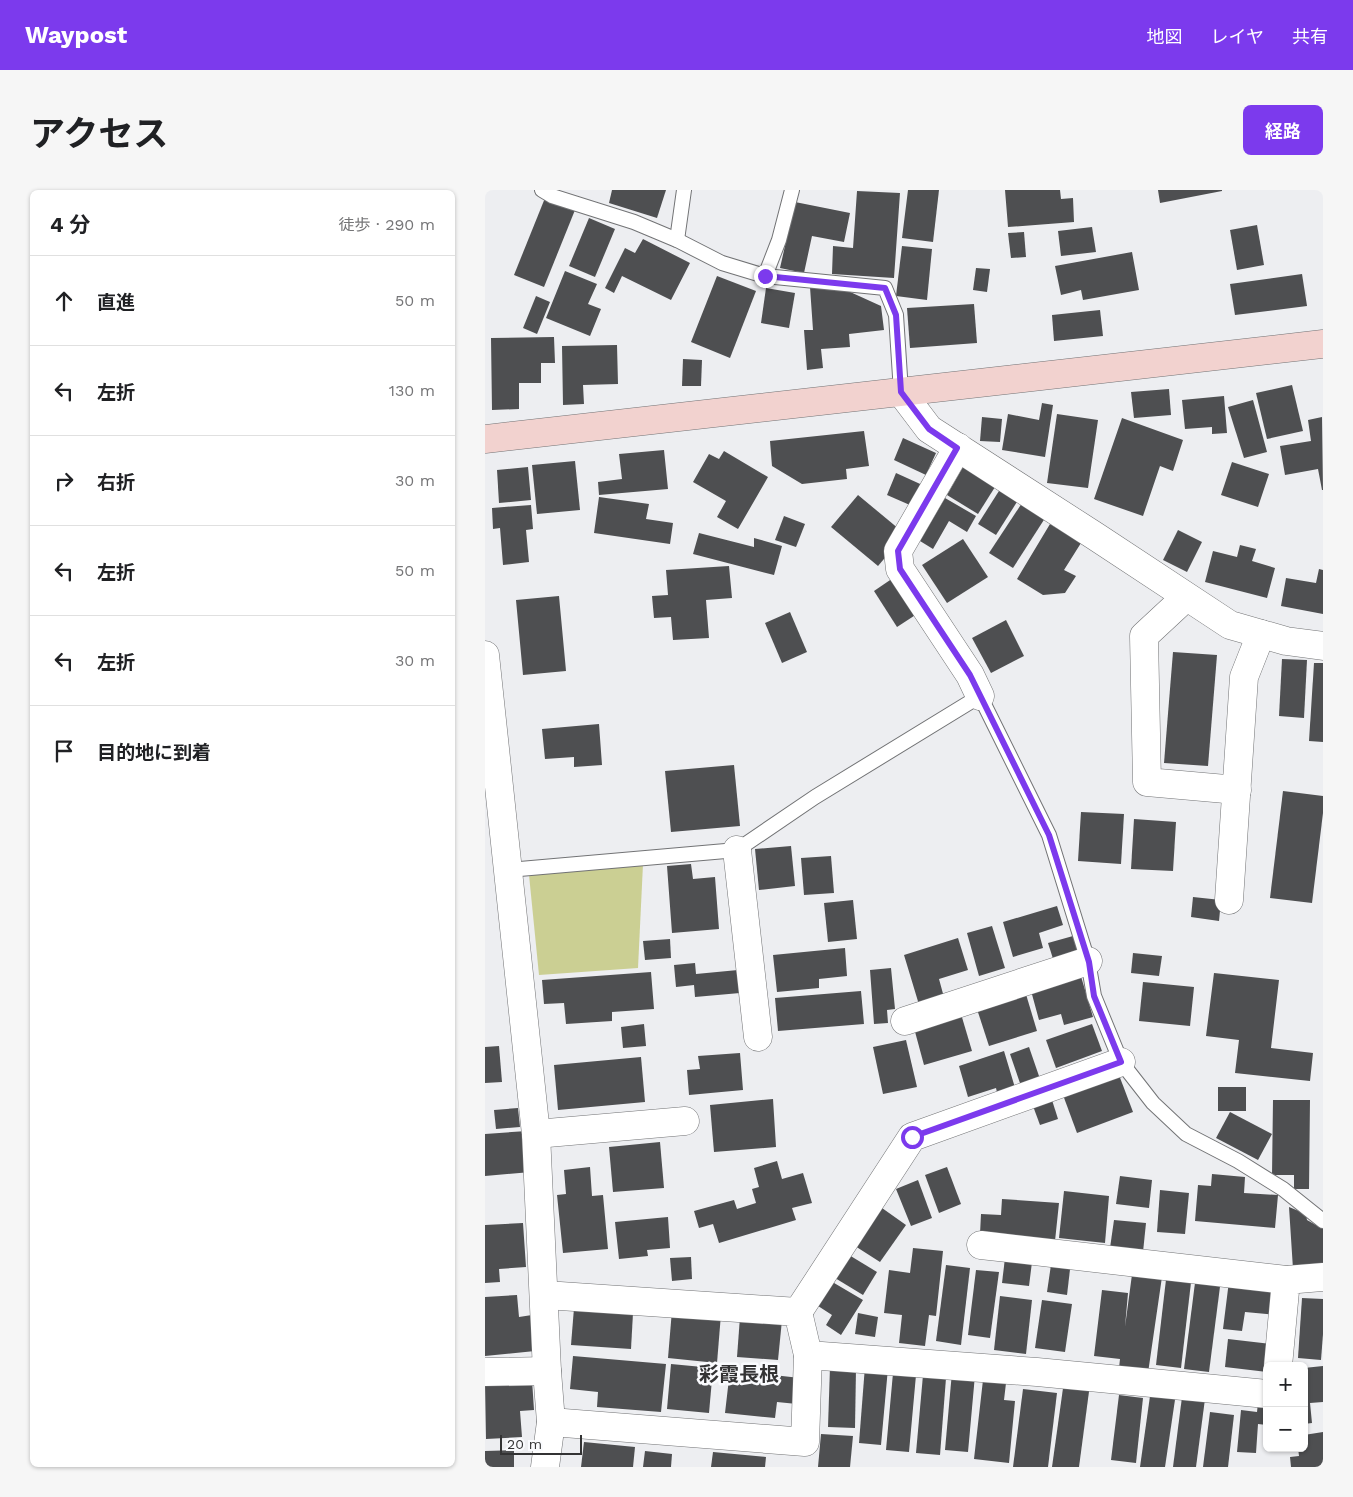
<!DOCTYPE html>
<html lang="ja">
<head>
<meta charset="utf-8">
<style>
	body { margin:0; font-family:"Work Sans","Noto Sans JP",sans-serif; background:#f6f6f6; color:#202124 }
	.controls { position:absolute; right:15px; bottom:15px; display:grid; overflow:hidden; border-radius:8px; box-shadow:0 1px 4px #0004 }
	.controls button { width:45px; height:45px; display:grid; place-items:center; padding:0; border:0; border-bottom:1px solid #e0e0e0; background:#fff; color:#202124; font:25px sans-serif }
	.scale { position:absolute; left:15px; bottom:12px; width:82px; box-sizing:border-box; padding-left:5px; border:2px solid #333334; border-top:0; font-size:14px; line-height:18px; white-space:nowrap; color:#333334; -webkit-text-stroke:4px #fafbfe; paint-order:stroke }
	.stop { position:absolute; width:15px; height:15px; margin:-11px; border:4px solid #7c3aed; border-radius:50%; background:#fff }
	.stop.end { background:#7c3aed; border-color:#fff; box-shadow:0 1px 5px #0008 }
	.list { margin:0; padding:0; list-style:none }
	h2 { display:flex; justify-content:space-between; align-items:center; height:65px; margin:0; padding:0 20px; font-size:21px }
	h2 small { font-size:16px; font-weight:400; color:#757577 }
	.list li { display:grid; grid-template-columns:32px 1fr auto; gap:15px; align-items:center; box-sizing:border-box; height:90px; padding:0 20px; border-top:1px solid #e0e0e0 }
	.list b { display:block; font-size:19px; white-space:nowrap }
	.list em { font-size:16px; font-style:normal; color:#757577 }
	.icon { flex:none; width:28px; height:28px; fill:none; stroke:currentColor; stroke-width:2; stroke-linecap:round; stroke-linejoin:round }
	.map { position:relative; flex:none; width:838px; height:1277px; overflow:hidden; border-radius:8px }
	header { display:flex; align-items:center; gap:30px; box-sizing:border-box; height:70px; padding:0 25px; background:#7c3aed; color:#fff }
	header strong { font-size:24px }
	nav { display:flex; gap:28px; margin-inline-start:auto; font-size:18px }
	.intro { display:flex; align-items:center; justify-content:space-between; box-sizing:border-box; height:120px; padding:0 30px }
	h1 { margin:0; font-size:35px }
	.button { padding:12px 22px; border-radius:8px; background:#7c3aed; color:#fff; font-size:18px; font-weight:700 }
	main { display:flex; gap:30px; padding:0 30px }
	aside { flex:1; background:#fff; border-radius:8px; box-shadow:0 1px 4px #0004 }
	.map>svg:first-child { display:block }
	.green { fill:#cbcf93 }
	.building { fill:#4e4f51 }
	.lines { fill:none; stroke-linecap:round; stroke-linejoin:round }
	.lane-casing { stroke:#727375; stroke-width:16 }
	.street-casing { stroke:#727375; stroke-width:29 }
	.secondary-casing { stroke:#727375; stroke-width:29 }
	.lane { stroke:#fff; stroke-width:14 }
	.street { stroke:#fff; stroke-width:28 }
	.secondary { stroke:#f2d2cf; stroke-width:28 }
	.route { stroke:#7c3aed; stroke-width:6 }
	.labels { text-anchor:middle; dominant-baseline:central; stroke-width:5; stroke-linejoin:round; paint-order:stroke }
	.quarter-label { font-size:20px; font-weight:bold; fill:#333334; stroke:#fafbfe }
</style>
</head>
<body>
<header>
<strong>Waypost</strong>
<nav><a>地図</a><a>レイヤ</a><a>共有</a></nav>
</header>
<div class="intro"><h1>アクセス</h1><a class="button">経路</a></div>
<main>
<aside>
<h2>4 分<small>徒歩 · 290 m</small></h2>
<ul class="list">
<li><svg class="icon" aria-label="ahead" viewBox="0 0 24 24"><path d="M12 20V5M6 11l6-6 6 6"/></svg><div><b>直進</b></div><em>50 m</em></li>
<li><svg class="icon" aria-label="left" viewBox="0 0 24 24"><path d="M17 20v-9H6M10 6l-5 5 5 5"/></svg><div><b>左折</b></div><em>130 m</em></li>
<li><svg class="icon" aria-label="right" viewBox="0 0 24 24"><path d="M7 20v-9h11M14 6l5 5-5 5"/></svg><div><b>右折</b></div><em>30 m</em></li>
<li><svg class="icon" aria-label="left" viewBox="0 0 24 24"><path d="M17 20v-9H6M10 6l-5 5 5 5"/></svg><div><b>左折</b></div><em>50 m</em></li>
<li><svg class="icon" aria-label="left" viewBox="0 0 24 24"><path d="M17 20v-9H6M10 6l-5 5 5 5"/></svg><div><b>左折</b></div><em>30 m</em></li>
<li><svg class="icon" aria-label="arrive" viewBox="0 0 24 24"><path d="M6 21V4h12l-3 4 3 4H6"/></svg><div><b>目的地に到着</b></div></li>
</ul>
</aside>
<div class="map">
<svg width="838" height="1277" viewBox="0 0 838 1277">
	<rect width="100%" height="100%" fill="#edeef1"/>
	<path class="green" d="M158 674 153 778 54 785 44 685Z"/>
	<g class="building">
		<path d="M127 0H181L172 28 124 13Z"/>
		<path d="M423 0H454L448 52 417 48Z"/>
		<path d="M520 0H575L576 9 588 8 589 32 523 37Z"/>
		<path d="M673 0H737V1L675 13Z"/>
		<path d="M372 1 415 3 409 88 347 84 348 56 368 58Z"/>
		<path d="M60 8 90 20 59 97 29 85Z"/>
		<path d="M310 12 365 23 359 52 327 46 319 83 295 78Z"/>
		<path d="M104 28 130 39 110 87 84 76Z"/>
		<path d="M772 35 779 75 752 80 745 40Z"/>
		<path d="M607 37 611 62 576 66 573 41Z"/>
		<path d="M539 42 541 67 526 68 523 43Z"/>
		<path d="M158 49 205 73 186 110 137 86 129 103 120 98 140 58 150 63Z"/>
		<path d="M417 56 447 59 442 110 411 106Z"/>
		<path d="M647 62 654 100 598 110 596 100 576 105 570 76Z"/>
		<path d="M491 78 505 79 502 102 488 100Z"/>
		<path d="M80 81 112 94 103 114 116 119 105 146 61 128Z"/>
		<path d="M817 84 822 116 750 125 745 94Z"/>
		<path d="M232 86 271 101 245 168 206 152Z"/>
		<path d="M325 97 363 101 396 116 399 140 364 144 365 157 336 159 338 178 322 180 319 140H328Z"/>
		<path d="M281 98 310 103 304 138 276 133Z"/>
		<path d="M51 106 65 112 52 144 38 138Z"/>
		<path d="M489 114 492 153 425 158 422 118Z"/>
		<path d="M615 120 618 146 569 151 567 125Z"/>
		<path d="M69 147 70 173H56V193H34V219L7 220 6 148Z"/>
		<path d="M132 155 133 194 98 195 99 214 78 215 77 156Z"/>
		<path d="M198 169 217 170 216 196H197Z"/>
		<path d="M807 195 818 241 782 249 771 203Z"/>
		<path d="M684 199 686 225 649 228 646 202Z"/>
		<path d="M739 206 742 243 727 244V237L700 239 697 210Z"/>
		<path d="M768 210 782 262 759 268 743 217Z"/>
		<path d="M557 213 568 215 560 267 517 260 523 224 554 230Z"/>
		<path d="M572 224 613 230 603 298 562 293Z"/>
		<path d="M497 227 517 229 515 252 495 251Z"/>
		<path d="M837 227 838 300H837L833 279 800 285 795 256 826 251 823 230Z"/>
		<path d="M637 228 698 250 688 281 675 276 658 326 609 309Z"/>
		<path d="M379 241 384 276 361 279 362 289 317 294 287 276 285 251Z"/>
		<path d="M418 248 451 263 441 285 409 270Z"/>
		<path d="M179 260 183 299 114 305 113 292 137 289 134 264Z"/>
		<path d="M239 261 283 287 253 339 232 327 241 311 208 292 224 264 234 269Z"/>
		<path d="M90 271 95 320 52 324 47 275Z"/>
		<path d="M747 272 784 284 773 317 736 305Z"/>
		<path d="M43 277 46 310 14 313 12 280Z"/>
		<path d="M478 277 510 297 493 324 462 305Z"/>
		<path d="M411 283 444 298 434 319 402 305Z"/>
		<path d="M519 293 537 304 511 345 493 334Z"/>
		<path d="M373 305 420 344 393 376 346 337Z"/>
		<path d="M114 307 164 314 161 329 188 333 185 354 109 343Z"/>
		<path d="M541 307 564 322 528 378 504 363Z"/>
		<path d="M460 308 491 326 482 342 464 331 448 359 435 351Z"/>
		<path d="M46 315 48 339 41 340 44 372 18 375 15 338 8 339 7 318Z"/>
		<path d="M299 326 320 334 311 357 290 350Z"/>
		<path d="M565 334 596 353 579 380 591 386 580 403 558 405 532 389Z"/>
		<path d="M693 340 717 352 702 382 678 370Z"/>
		<path d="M214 343 269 357V348L297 356 289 385 208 364Z"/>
		<path d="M478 349 503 387 462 413 437 375Z"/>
		<path d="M755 355 771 359 767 371 790 378 782 408 720 392 728 361 752 367Z"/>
		<path d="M244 376 247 408 221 410 224 448 188 450 186 427 169 428 167 406 183 405 181 380Z"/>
		<path d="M834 379 838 380V424L796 416 801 388 831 393Z"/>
		<path d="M411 386 435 422 412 437 389 401Z"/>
		<path d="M74 406 81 481 38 485 31 410Z"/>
		<path d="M305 422 322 462 297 473 280 433Z"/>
		<path d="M521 430 539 466 506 483 487 448Z"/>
		<path d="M688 462 732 465 723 576 679 573Z"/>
		<path d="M797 469 822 470 819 528 794 526Z"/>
		<path d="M829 473H838V552L824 551Z"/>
		<path d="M114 534 117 575 89 577V567L60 569 57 539Z"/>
		<path d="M249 575 255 636 186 642 180 581Z"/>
		<path d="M798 601 838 606V623L827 713 785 708Z"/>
		<path d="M596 622 639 624 636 674 593 671Z"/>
		<path d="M649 629 691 632 688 681 646 679Z"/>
		<path d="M306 656 310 696 274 700 270 659Z"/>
		<path d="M346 666 349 703 319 705 316 668Z"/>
		<path d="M206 674 208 689 230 687 234 739 187 743 182 676Z"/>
		<path d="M708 707 736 710 734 731 706 727Z"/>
		<path d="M368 710 372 749 343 752 339 713Z"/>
		<path d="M572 716 578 735 554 743 558 758 528 767 518 732Z"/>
		<path d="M507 736 520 778 494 786 482 743Z"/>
		<path d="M588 746 595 767 570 775 563 753Z"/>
		<path d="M473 748 483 780 454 789 460 811 435 818 419 765Z"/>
		<path d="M185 749 186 768 160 770 158 751Z"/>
		<path d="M360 758 362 786 334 789V798L292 802 288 765Z"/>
		<path d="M648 763 677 766 674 786 646 783Z"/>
		<path d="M210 773 211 784 253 780 255 803 210 807 209 795 191 797 189 775Z"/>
		<path d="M406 778 410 819 402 820 403 833 389 834 385 780Z"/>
		<path d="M166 782 169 819 127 822V831L81 834 79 813 59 814 57 790Z"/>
		<path d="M595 783 608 827 579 835 576 824 554 830 545 797Z"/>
		<path d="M729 783 794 790 786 858 828 863 825 891 750 883 754 850 721 846Z"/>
		<path d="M658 792 709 797 705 836 654 831Z"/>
		<path d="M376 801 379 834 293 841 290 808Z"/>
		<path d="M540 801 552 841 504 856 491 816Z"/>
		<path d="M476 824 487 861 439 875 429 838Z"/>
		<path d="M159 834 161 856 138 858 136 837Z"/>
		<path d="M607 834 617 861 571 878 561 850Z"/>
		<path d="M421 850 432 897 398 904 388 857Z"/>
		<path d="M14 856 17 892 0 893V857Z"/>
		<path d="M544 857 555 889 536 896 525 864Z"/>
		<path d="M519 861 531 901 513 907 511 898 483 907 474 876Z"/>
		<path d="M255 863 258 900 204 905 202 880 215 879 213 866Z"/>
		<path d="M156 867 160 912 73 920 69 875Z"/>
		<path d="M634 885 648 922 592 943 578 905Z"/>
		<rect x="733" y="897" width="28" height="24"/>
		<path d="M288 909 291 957 229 962 225 915Z"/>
		<path d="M567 910 573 929 555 935 548 916Z"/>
		<path d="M788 910H825L824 999H809V985H787Z"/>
		<path d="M33 918 35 937 11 939 9 920Z"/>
		<path d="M745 922 787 944 773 970 731 948Z"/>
		<path d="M42 941 46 982 0 986V944Z"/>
		<path d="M175 952 179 998 128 1002 124 957Z"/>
		<path d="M292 971 297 989 318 983 327 1013 307 1018 311 1030 234 1053 228 1034 214 1038 209 1021 249 1010 252 1019 271 1013 267 999 274 997 269 978Z"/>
		<path d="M105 977 107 1006 118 1005 123 1059 78 1063 72 1005 81 1004 79 980Z"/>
		<path d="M462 977 476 1014 454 1023 440 985Z"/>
		<path d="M727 984 760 987 759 1003 793 1005 790 1038 710 1031 713 995 726 996Z"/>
		<path d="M635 986 667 990 664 1018 631 1014Z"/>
		<path d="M433 990 447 1028 426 1036 411 999Z"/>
		<path d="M675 1000 704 1003 700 1044 672 1042Z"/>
		<path d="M579 1001 624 1006 620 1053 574 1048Z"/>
		<path d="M517 1009 574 1013 570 1051 495 1044 496 1024 516 1025Z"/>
		<path d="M804 1017 821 1024 822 1030 838 1039V1077L808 1079Z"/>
		<path d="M397 1018 421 1035 395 1072 370 1056Z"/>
		<path d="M183 1027 185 1058 162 1060 163 1066 134 1069 130 1032Z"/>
		<path d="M629 1030 661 1033 658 1062 625 1058Z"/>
		<path d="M38 1033 41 1077 14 1079 15 1092 0 1093V1035Z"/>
		<path d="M428 1058 458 1061 451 1126 444 1125 440 1156 414 1153 417 1125 399 1123 404 1080 425 1083Z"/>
		<path d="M364 1065 392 1082 378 1105 350 1088Z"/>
		<path d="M206 1067 207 1089 187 1091 185 1068Z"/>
		<path d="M520 1068 547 1072 544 1096 517 1093Z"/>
		<path d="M567 1068 586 1071 582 1105 562 1102Z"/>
		<path d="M461 1075 485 1078 476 1155 451 1151Z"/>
		<path d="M648 1077 678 1080 663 1183 634 1178 635 1169 609 1166 617 1100 643 1103 640 1137Z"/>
		<path d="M491 1080 514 1082 505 1148 483 1145Z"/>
		<path d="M682 1081 707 1084 696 1178 671 1175Z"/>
		<path d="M711 1085 736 1089 724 1182 699 1179Z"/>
		<path d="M344 1090 378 1110 356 1145 341 1135 347 1125 330 1114Z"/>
		<path d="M744 1091 795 1097 791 1125 760 1122 757 1141 738 1139Z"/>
		<path d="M32 1105 34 1127 47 1125 50 1161 0 1166V1107Z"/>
		<path d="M515 1106 547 1110 541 1164 509 1160Z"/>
		<path d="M817 1108 838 1109V1144L836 1170 813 1168Z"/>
		<path d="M557 1110 587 1114 580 1162 550 1158Z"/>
		<path d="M89 1118 148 1123 146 1159 86 1155Z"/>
		<path d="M187 1120 236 1124 232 1173 183 1168Z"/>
		<path d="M373 1123 393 1127 390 1147 370 1144Z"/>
		<path d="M255 1127 297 1130 293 1170 252 1167Z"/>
		<path d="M743 1149 786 1154 782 1182 740 1177Z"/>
		<path d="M88 1166 181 1174 176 1222 112 1217 113 1202 85 1199Z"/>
		<path d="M186 1174 228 1178 224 1223 182 1219Z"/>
		<path d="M380 1176 403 1178 396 1255 374 1253Z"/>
		<path d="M838 1176V1212L825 1213 827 1233 819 1234V1178Z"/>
		<path d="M345 1177 371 1178 370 1238 343 1237Z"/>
		<path d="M245 1180 315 1188 312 1214 292 1212 290 1228 240 1223Z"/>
		<path d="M467 1182 490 1185 483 1262 460 1260Z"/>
		<path d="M408 1183 431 1185 424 1262 401 1260Z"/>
		<path d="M438 1185 461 1188 455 1265 431 1263Z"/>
		<path d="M47 1190 49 1220 35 1221 37 1247 1 1249 0 1193Z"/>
		<path d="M498 1190 521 1193 519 1210 530 1211 524 1273 489 1269Z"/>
		<path d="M579 1191 605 1194 594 1277H567Z"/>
		<path d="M538 1199 572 1203 563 1277H528Z"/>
		<path d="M666 1199 691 1203 680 1277H655Z"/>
		<path d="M634 1205 658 1208 651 1273 626 1270Z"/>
		<path d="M697 1207 720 1209 711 1277H688Z"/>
		<path d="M773 1212 782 1213V1235L773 1234 771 1263 752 1262 756 1220 772 1222Z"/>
		<path d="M725 1222 749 1225 743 1277H718Z"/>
		<path d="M838 1242V1277H806L805 1267 814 1266 813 1258H819V1245Z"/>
		<path d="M336 1244 368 1246 365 1277H333Z"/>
		<path d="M99 1252 150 1257 148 1277H96Z"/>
		<path d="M29 1260V1277H0V1261Z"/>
		<path d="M160 1261 187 1264 186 1277H158Z"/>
		<path d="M228 1262 281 1267 280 1277H226Z"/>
	</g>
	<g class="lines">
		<g class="lane-casing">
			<g id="lane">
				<path d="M57 0 67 6 149 32 192 50 237 73 280 86 400 98 411 125 416 202"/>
				<path d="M192 50 199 0"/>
				<path d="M280 86 294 50 307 0"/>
				<path d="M23 680 252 660 330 607 495 506 564 645 603 771 609 806 636 872 668 913 701 944 753 971 798 999 838 1031"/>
			</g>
		</g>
		<g class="street-casing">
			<g id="street">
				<path d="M416 202 444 239 610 346 745 435 801 451 838 456"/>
				<path d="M473 257 413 361 415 379 485 485 495 506"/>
				<path d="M701 407 659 446 662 592 752 600"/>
				<path d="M0 465 51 944 62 1181 66 1232 60 1277"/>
				<path d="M252 660 273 847"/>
				<path d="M744 710 759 487 776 444"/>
				<path d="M420 831 603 771"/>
				<path d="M51 944 200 931"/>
				<path d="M496 1055 801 1090"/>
				<path d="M60 1105 313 1122 323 1165 320 1252 66 1232"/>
				<path d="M313 1122 427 947 636 872"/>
				<path d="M323 1165 552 1182 782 1204"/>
				<path d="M793 1176 801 1090 838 1087"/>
				<path d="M0 1182 62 1181"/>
			</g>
		</g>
		<g class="secondary-casing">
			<path id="secondary" d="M0 249 838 154"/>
		</g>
		<use href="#lane" class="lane"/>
		<use href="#street" class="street"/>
		<use href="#secondary" class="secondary"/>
	</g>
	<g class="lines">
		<path class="route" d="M280 86 400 98 411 125 416 202 444 239 472 258 413 361 415 379 485 485 564 645 604 772 609 806 636 872 427 947"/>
	</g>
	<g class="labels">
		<g class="quarter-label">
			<text x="254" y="1184">彩霞長根</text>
		</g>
	</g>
</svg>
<div class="controls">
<button>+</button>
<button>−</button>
</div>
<div class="scale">20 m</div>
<div class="stop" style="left:427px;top:947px"></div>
<div class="stop end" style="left:280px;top:86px"></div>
</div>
</main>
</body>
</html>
